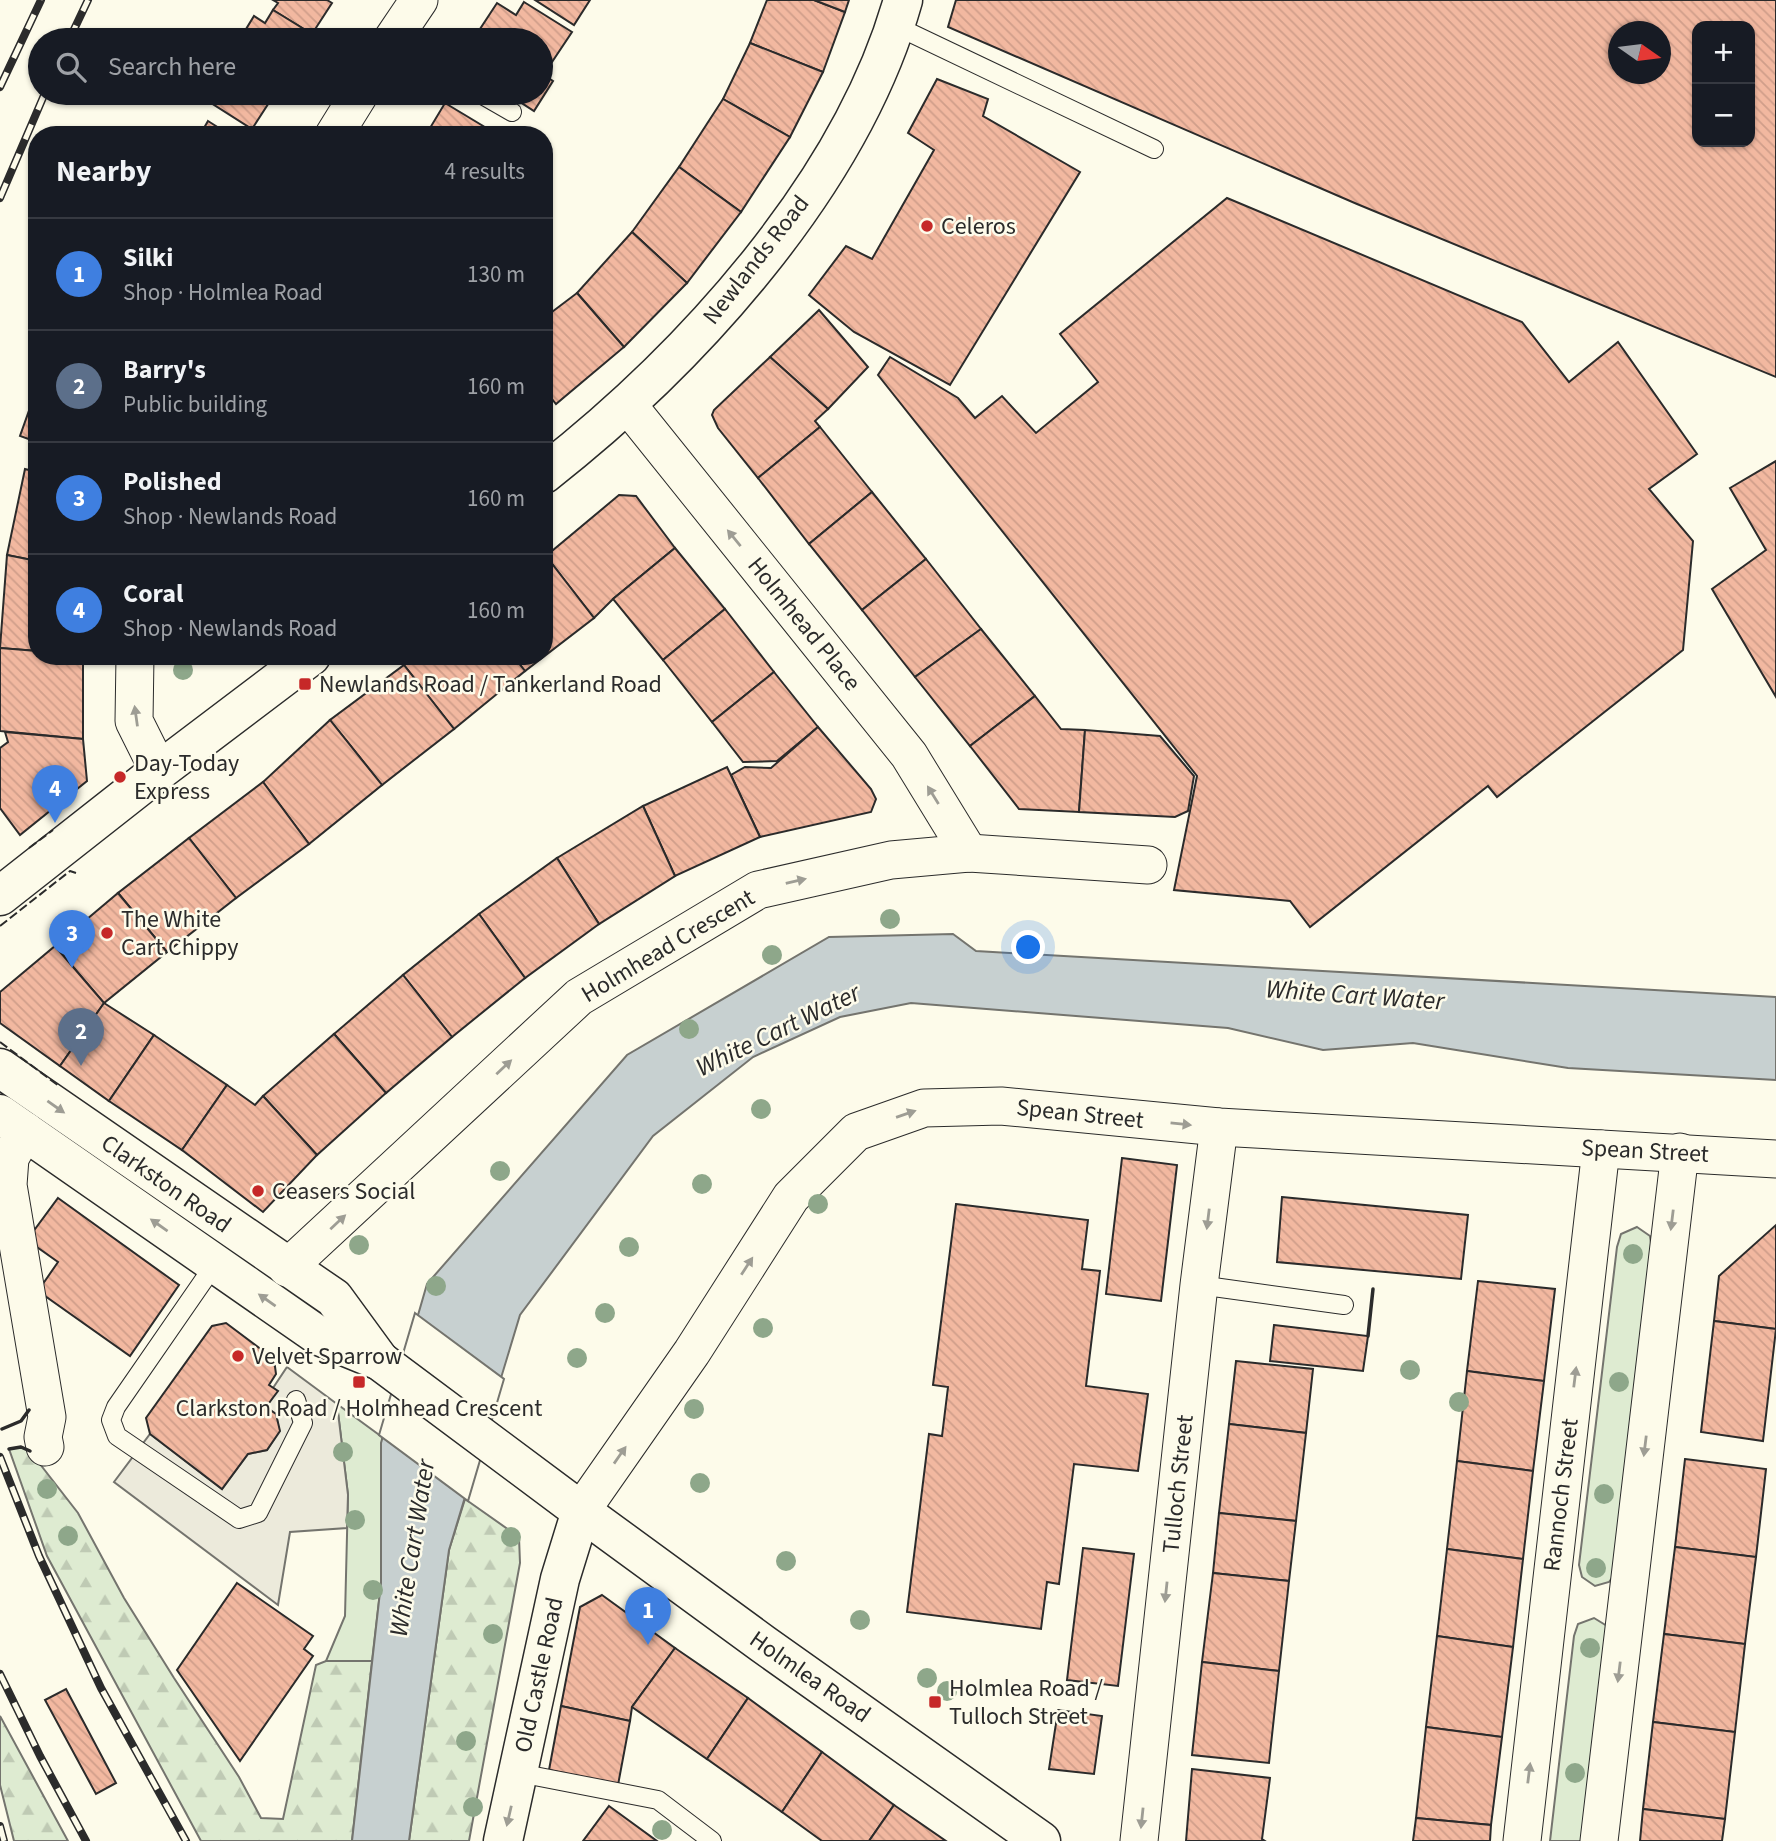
<!DOCTYPE html>
<html lang="en">
<head>
<meta charset="utf-8">
<style>
	body { margin:0; font-family:"Source Sans 3",sans-serif; background:#20242c; color:#f1f3f6 }
	.controls { position:absolute; right:21px; top:21px; display:grid; overflow:hidden; border-radius:14px; box-shadow:0 2px 5px #0004 }
	.controls button { width:63px; height:63px; display:grid; place-items:center; padding:0; border:0; border-bottom:2px solid #363941; background:#171b24; color:#f1f3f6; font:35px sans-serif }
	.compass { position:absolute; left:1608px; top:21px; width:63px; height:63px; border-radius:50%; background:#171b24; box-shadow:0 2px 5px #0004; rotate:104deg }
	.you { position:absolute; left:1029px; top:948px; width:24px; height:24px; margin:-18px; border:5px solid #fff; border-radius:50%; background:#1a73e8; box-shadow:0 0 0 10px #1a73e833 }
	.badge { display:grid; place-items:center; width:46px; height:46px; border-radius:50%; background:#c62828; color:#fff; font-size:23px; font-weight:700 }
	.pin { position:absolute; translate:-50% -58px; filter:drop-shadow(0 2px 4px #0008) }
	.pin::after { content:''; position:absolute; top:37px; width:24px; height:21px; background:inherit; clip-path:polygon(0 0,100% 0,50% 100%) }
	.list { margin:0; padding:0; list-style:none }
	h2 { display:flex; justify-content:space-between; align-items:center; height:91px; margin:0; padding:0 28px; font-size:30px }
	h2 small { font-size:23px; font-weight:400; color:#9ea1a6 }
	.list li { display:grid; grid-template-columns:46px 1fr auto; gap:21px; align-items:center; box-sizing:border-box; height:112px; padding:0 28px; border-top:2px solid #363941 }
	.list b { display:block; font-size:26px; white-space:nowrap }
	.list p { margin:0; font-size:23px; white-space:nowrap; color:#9ea1a6 }
	.list em { font-size:23px; font-style:normal; color:#9ea1a6 }
	.icon { flex:none; width:38px; height:38px; fill:none; stroke:currentColor; stroke-width:2; stroke-linecap:round; stroke-linejoin:round }
	.map { position:relative; flex:none; width:1776px; height:1841px; overflow:hidden }
	.search { position:absolute; background:#171b24; box-shadow:0 2px 5px #0004; left:28px; top:28px; width:525px; height:77px; display:flex; align-items:center; gap:18px; box-sizing:border-box; padding:0 24px; border-radius:38px; color:#9ea1a6; font-size:26px }
	.panel { position:absolute; background:#171b24; box-shadow:0 2px 5px #0004; left:28px; top:126px; width:525px; height:539px; border-radius:28px }
	.map>svg:first-child { display:block }
	.green { fill:#deebd1; stroke:#74746e; stroke-width:2 }
	.forest { fill:url(#forest-firs); stroke:#74746e; stroke-width:2 }
	.parking { fill:#eceadb; stroke:#74746e; stroke-width:2 }
	.water { fill:#c7d0d0; stroke:#74746e; stroke-width:2 }
	.pier { fill:#fdfbea; stroke:#74746e; stroke-width:2 }
	.building { fill:url(#building-back-hatch); stroke:#2b2b2b; stroke-width:2; fill-rule:evenodd }
	.lines { fill:none; stroke-linecap:round; stroke-linejoin:round }
	.service-casing { stroke:#2b2b2b; stroke-width:20 }
	.minor-casing { stroke:#2b2b2b; stroke-width:39 }
	.tertiary-casing { stroke:#2b2b2b; stroke-width:41 }
	.secondary-casing { stroke:#2b2b2b; stroke-width:41 }
	.service { stroke:#fdfbea; stroke-width:18 }
	.minor { stroke:#fdfbea; stroke-width:37 }
	.tertiary { stroke:#fdfbea; stroke-width:38 }
	.secondary { stroke:#fdfbea; stroke-width:38 }
	.rail-casing { stroke:#2b2b2b; stroke-width:8 }
	.rail { stroke:#fdfbea; stroke-width:5; stroke-dasharray:16; stroke-linecap:butt }
	.fence { stroke:#2b2b2b; stroke-width:2; stroke-dasharray:9 3.5; stroke-linecap:butt }
	.wall { stroke:#2b2b2b; stroke-width:3.5 }
	.tree { fill:#8ea78a }
	.oneway { fill:#9e9d94 }
	.poi-dot { fill:#c62828; stroke:#fdfbea; stroke-width:2.5 }
	.labels { text-anchor:middle; dominant-baseline:central; stroke-width:5; stroke-linejoin:round; paint-order:stroke }
	.poi-label { font-size:24px; fill:#2b2b2b; stroke:#fdfbea; text-anchor:start }
	.street-label { font-size:24px; fill:#2b2b2b; stroke:#fdfbea }
	.water-label { font-size:26px; font-style:italic; fill:#2b2b2b; stroke:#fdfbea }
</style>
</head>
<body>
<div class="map">
<svg width="1776" height="1841" viewBox="0 0 1776 1841">
	<defs>
		<pattern id="forest-firs" width="22" height="20" patternUnits="userSpaceOnUse" patternTransform="scale(1.75)"><rect width="22" height="20" fill="#deebd1"/><path d="M5 1l3.5 6h-7zM16 11l3.5 6h-7z" fill="#bfcab4"/></pattern>
		<pattern id="building-back-hatch" width="6" height="6" patternUnits="userSpaceOnUse" patternTransform="scale(1.75)"><rect width="6" height="6" fill="#f2b8a0"/><path d="M-1 5l2 2M0 0l6 6M5-1l2 2" fill="none" stroke="#d09e8a"/></pattern>
	</defs>
	<rect width="100%" height="100%" fill="#fdfbea"/>
	<g class="green">
		<path d="M1637 1227 1650 1236 1652 1250 1617 1571 1609 1582 1595 1586 1582 1577 1579 1565 1617 1247 1621 1234Z"/>
		<path d="M337 1404 382 1437 381 1583 372 1661H326L345 1616 348 1495Z"/>
		<path d="M1594 1618 1607 1626 1587 1841H1550L1574 1636 1578 1624Z"/>
	</g>
	<g class="forest">
		<path d="M21 1447 29 1450 78 1513 124 1598 174 1678 239 1777 261 1818 283 1819 316 1665 326 1661H372L352 1841H201L47 1556 9 1449Z"/>
		<path d="M465 1499 519 1537 520 1563 469 1841H409L449 1550Z"/>
		<path d="M0 1716 68 1841H14L0 1785Z"/>
	</g>
	<path class="parking" d="M287 1367 337 1404 348 1495 347 1528 290 1532 278 1605 114 1482 150 1434 222 1489 248 1454 267 1450 279 1431 276 1414 266 1407 277 1391 273 1388Z"/>
	<path class="water" d="M953 934 976 951 1776 997V1080L1568 1068 1413 1043 1323 1050 1228 1028 911 1003 840 1017 753 1057 653 1136 520 1315 449 1550 409 1841H352L381 1583V1443L427 1284 627 1055 829 937Z"/>
	<path class="pier" d="M415 1313 504 1379 468 1501 379 1435Z"/>
	<g class="building">
		<path d="M273 0H327L332 3 312 34 273 10 278 3Z"/>
		<path d="M535 0H590L574 25Z"/>
		<path d="M767 0H814L845 12 823 72 750 43Z"/>
		<path d="M814 0H849L845 12Z"/>
		<path d="M956 0H1776V377L1357 204 948 27ZM1697 26H1750V142H1697ZM1618 32H1660V74H1618Z"/>
		<path d="M524 2 572 32 546 71 541 67V40H498L480 29 497 3 516 15Z"/>
		<path d="M273 10 312 34 308 40H252L243 34 254 16 265 23Z"/>
		<path d="M750 43 823 72 790 137 723 99Z"/>
		<path d="M541 73 553 81 534 111 506 93H541Z"/>
		<path d="M937 79 988 99 983 116 1080 172 950 385 854 332 809 295 846 246 872 259 934 150 908 133Z"/>
		<path d="M198 93H265L272 98 252 129 197 94Z"/>
		<path d="M723 99 790 137 741 212 679 167Z"/>
		<path d="M445 103 498 135H429L427 133Z"/>
		<path d="M208 121 230 135H200Z"/>
		<path d="M679 167 741 212 687 283 632 232Z"/>
		<path d="M1227 198 1522 322 1569 382 1618 342 1697 454 1649 489 1693 541 1683 650 1497 797 1488 786 1310 927 1290 901 1174 890 1197 776 878 375 890 357 958 398 975 418 1002 396 1036 433 1098 382 1060 334Z"/>
		<path d="M632 232 687 283 624 347 577 293Z"/>
		<path d="M577 293 624 347 556 404 544 389V318Z"/>
		<path d="M819 310 868 367 828 409 770 357Z"/>
		<path d="M770 357 828 409 815 421 820 427 758 478 718 428 712 415 714 410Z"/>
		<path d="M37 388V442L20 436Z"/>
		<path d="M820 427 872 492 809 544 758 478Z"/>
		<path d="M1776 461V697L1712 589 1766 550 1730 488Z"/>
		<path d="M25 469 37 472V561L7 555Z"/>
		<path d="M872 492 926 559 862 610 809 544Z"/>
		<path d="M619 495 636 496 675 548 613 599 594 618 546 556Z"/>
		<path d="M675 548 725 609 663 660 613 599Z"/>
		<path d="M7 555 37 561V651L0 648Z"/>
		<path d="M546 556 594 618 525 671 513 656H544Z"/>
		<path d="M926 559 981 629 915 677 862 610Z"/>
		<path d="M725 609 774 672 712 722 663 660Z"/>
		<path d="M981 629 1035 696 970 746 915 677Z"/>
		<path d="M0 648 37 651V656H83V739L0 731Z"/>
		<path d="M416 656H513L525 671 454 729 404 665Z"/>
		<path d="M404 665 454 729 382 785 330 720Z"/>
		<path d="M774 672 818 727 777 761 743 762 712 722Z"/>
		<path d="M1035 696 1061 729 1085 730 1079 812 1019 809 970 746Z"/>
		<path d="M330 720 382 785 309 844 263 782Z"/>
		<path d="M818 727 871 789 876 799 871 812 760 837 731 775 745 767 771 768Z"/>
		<path d="M1085 730 1160 736 1194 776 1188 811 1175 817 1079 812Z"/>
		<path d="M5 732 83 739 87 781 20 835 0 808V748L8 742Z"/>
		<path d="M727 767 760 837 675 876 643 806Z"/>
		<path d="M263 782 309 844 236 898 189 838Z"/>
		<path d="M643 806 675 876 599 924 557 858Z"/>
		<path d="M189 838 236 898 167 952 118 893Z"/>
		<path d="M557 858 599 924 525 978 479 914Z"/>
		<path d="M118 893 167 952 104 1003 55 946Z"/>
		<path d="M479 914 525 978 452 1037 403 975Z"/>
		<path d="M55 946 104 1003 60 1066 0 1023V992Z"/>
		<path d="M403 975 452 1037 386 1093 334 1034Z"/>
		<path d="M104 1003 154 1035 109 1101 60 1066Z"/>
		<path d="M334 1034 386 1093 317 1155 263 1096Z"/>
		<path d="M154 1035 227 1085 182 1150 109 1101Z"/>
		<path d="M227 1085 255 1105 263 1096 317 1155 263 1212 182 1150Z"/>
		<path d="M1122 1158 1177 1165 1161 1301 1106 1294Z"/>
		<path d="M1282 1197 1468 1215 1461 1279 1277 1262Z"/>
		<path d="M58 1198 179 1285 130 1356 38 1291 58 1262 27 1240Z"/>
		<path d="M956 1204 1088 1220 1082 1269 1100 1271 1086 1386 1148 1394 1138 1471 1074 1464 1059 1584 1047 1582 1041 1629 907 1612 929 1434 942 1436 948 1387 933 1385Z"/>
		<path d="M1776 1225V1329L1714 1321 1719 1276Z"/>
		<path d="M1478 1281 1555 1289 1544 1381 1467 1371Z"/>
		<path d="M1714 1321 1776 1329 1763 1441 1701 1432Z"/>
		<path d="M226 1323 274 1359 276 1374 269 1385 278 1391 266 1407 276 1414 280 1431 267 1450 248 1454 222 1489 150 1434 146 1418 212 1326Z"/>
		<path d="M1274 1325 1368 1336 1363 1371 1270 1361Z"/>
		<path d="M1236 1361 1313 1369 1306 1433 1229 1424Z"/>
		<path d="M1467 1371 1544 1381 1533 1471 1457 1461Z"/>
		<path d="M1229 1424 1306 1433 1296 1521 1219 1513Z"/>
		<path d="M1685 1459 1766 1469 1756 1557 1675 1547Z"/>
		<path d="M1457 1461 1533 1471 1523 1559 1447 1549Z"/>
		<path d="M1219 1513 1296 1521 1289 1581 1213 1573Z"/>
		<path d="M1675 1547 1756 1557 1745 1644 1664 1634Z"/>
		<path d="M1083 1548 1134 1554 1118 1686 1067 1680Z"/>
		<path d="M1447 1549 1523 1559 1513 1647 1437 1636Z"/>
		<path d="M1213 1573 1289 1581 1279 1671 1202 1662Z"/>
		<path d="M237 1583 313 1636 304 1649 313 1656 240 1761 177 1670Z"/>
		<path d="M602 1595 675 1648 632 1707 630 1721 561 1706 580 1607Z"/>
		<path d="M1664 1634 1745 1644 1735 1732 1653 1722Z"/>
		<path d="M1437 1636 1513 1647 1502 1737 1426 1727Z"/>
		<path d="M675 1648 748 1698 707 1759 632 1707Z"/>
		<path d="M1202 1662 1279 1671 1269 1763 1192 1755Z"/>
		<path d="M66 1689 116 1783 96 1794 45 1700Z"/>
		<path d="M748 1698 822 1752 782 1812 707 1759Z"/>
		<path d="M561 1706 630 1721 618 1785 549 1770Z"/>
		<path d="M1058 1710 1102 1716 1094 1774 1049 1769Z"/>
		<path d="M1653 1722 1735 1732 1725 1819 1643 1809Z"/>
		<path d="M1426 1727 1502 1737 1491 1825 1416 1818Z"/>
		<path d="M822 1752 894 1805 869 1841H822L782 1812Z"/>
		<path d="M1192 1769 1270 1778 1262 1839 1265 1841H1186Z"/>
		<path d="M894 1805 946 1841H869Z"/>
		<path d="M609 1806 657 1841H583Z"/>
		<path d="M1643 1809 1725 1819 1722 1841H1640Z"/>
		<path d="M1416 1818 1491 1825 1490 1841H1413Z"/>
	</g>
	<g class="lines">
		<g class="service-casing">
			<g id="service">
				<path d="M896 26 1154 149"/>
				<path d="M479 93 512 112"/>
				<path d="M217 1261 116 1407 111 1420 117 1436 239 1519 258 1513 303 1423 296 1400"/>
				<path d="M1199 1285 1344 1305"/>
				<path d="M519 1773 658 1800 712 1841"/>
			</g>
		</g>
		<g class="minor-casing">
			<g id="minor">
				<path d="M392 40 419 0"/>
				<path d="M334 135 360 93"/>
				<path d="M627 404 909 755 969 853"/>
				<path d="M135 656 134 721 159 771"/>
				<path d="M25 1131 10 1158 8 1185 47 1417 43 1437 45 1447"/>
				<path d="M287 1268 579 997 758 890 891 860 969 853 1148 865"/>
				<path d="M581 1511 692 1352 791 1197 856 1132 924 1108 1001 1106 1219 1127 1776 1159"/>
				<path d="M1139 1841 1199 1285 1219 1127"/>
				<path d="M1522 1841 1601 1149"/>
				<path d="M1599 1841 1680 1152"/>
			</g>
		</g>
		<g class="tertiary-casing">
			<g id="tertiary">
				<path d="M544 474C692 358 851 184 903 0"/>
				<path d="M0 896 159 771 311 656"/>
				<path d="M581 1511 763 1644 1041 1841"/>
			</g>
		</g>
		<g class="secondary-casing">
			<g id="secondary">
				<path d="M0 1068 334 1298 380 1361"/>
				<path d="M0 1114 319 1336 380 1361 581 1511 560 1579 503 1841"/>
			</g>
		</g>
		<use href="#service" class="service"/>
		<use href="#minor" class="minor"/>
		<use href="#tertiary" class="tertiary"/>
		<use href="#secondary" class="secondary"/>
		<g class="rail-casing">
			<g id="rail">
				<path d="M69 40 88 0"/>
				<path d="M0 87 41 0"/>
				<path d="M0 198 45 93"/>
				<path d="M0 1457 39 1556 101 1688 186 1841"/>
				<path d="M0 1674 40 1756 86 1841"/>
				<path d="M0 1826 4 1841"/>
			</g>
		</g>
		<use href="#rail" class="rail"/>
		<g class="fence">
			<path d="M29 848 53 830"/>
			<path d="M0 926 70 871 76 873"/>
			<path d="M0 1042 59 1086"/>
		</g>
		<g class="wall">
			<path d="M1368 1336 1373 1289"/>
			<path d="M2 1429 21 1421 29 1410"/>
			<path d="M9 1449 21 1447 30 1451"/>
		</g>
	</g>
	<g class="tree">
		<circle cx="183" cy="670" r="10"/>
		<circle cx="890" cy="919" r="10"/>
		<circle cx="772" cy="955" r="10"/>
		<circle cx="689" cy="1029" r="10"/>
		<circle cx="761" cy="1109" r="10"/>
		<circle cx="500" cy="1171" r="10"/>
		<circle cx="702" cy="1184" r="10"/>
		<circle cx="818" cy="1204" r="10"/>
		<circle cx="359" cy="1245" r="10"/>
		<circle cx="629" cy="1247" r="10"/>
		<circle cx="1633" cy="1254" r="10"/>
		<circle cx="436" cy="1286" r="10"/>
		<circle cx="605" cy="1313" r="10"/>
		<circle cx="763" cy="1328" r="10"/>
		<circle cx="577" cy="1358" r="10"/>
		<circle cx="1410" cy="1370" r="10"/>
		<circle cx="1619" cy="1382" r="10"/>
		<circle cx="1459" cy="1402" r="10"/>
		<circle cx="694" cy="1409" r="10"/>
		<circle cx="343" cy="1452" r="10"/>
		<circle cx="700" cy="1483" r="10"/>
		<circle cx="47" cy="1489" r="10"/>
		<circle cx="1604" cy="1494" r="10"/>
		<circle cx="355" cy="1520" r="10"/>
		<circle cx="68" cy="1536" r="10"/>
		<circle cx="511" cy="1537" r="10"/>
		<circle cx="786" cy="1561" r="10"/>
		<circle cx="1596" cy="1568" r="10"/>
		<circle cx="373" cy="1590" r="10"/>
		<circle cx="860" cy="1620" r="10"/>
		<circle cx="493" cy="1634" r="10"/>
		<circle cx="1590" cy="1648" r="10"/>
		<circle cx="927" cy="1678" r="10"/>
		<circle cx="947" cy="1691" r="10"/>
		<circle cx="466" cy="1741" r="10"/>
		<circle cx="1575" cy="1773" r="10"/>
		<circle cx="473" cy="1807" r="10"/>
		<circle cx="662" cy="1830" r="10"/>
	</g>
	<defs><path id="oneway-solid" d="M-6-.8H1V-3.2L6.5 0L1 3.2V.8H-6Z" transform="scale(1.75)"/></defs>
	<g class="oneway">
		<use href="#oneway-solid" transform="translate(734 538) rotate(-129)"/>
		<use href="#oneway-solid" transform="translate(136 716) rotate(-98)"/>
		<use href="#oneway-solid" transform="translate(933 795) rotate(-122)"/>
		<use href="#oneway-solid" transform="translate(796 881) rotate(-13)"/>
		<use href="#oneway-solid" transform="translate(504 1067) rotate(-43)"/>
		<use href="#oneway-solid" transform="translate(56 1107) rotate(35)"/>
		<use href="#oneway-solid" transform="translate(906 1114) rotate(-19)"/>
		<use href="#oneway-solid" transform="translate(1181 1124) rotate(6)"/>
		<use href="#oneway-solid" transform="translate(1208 1219) rotate(97)"/>
		<use href="#oneway-solid" transform="translate(1672 1220) rotate(97)"/>
		<use href="#oneway-solid" transform="translate(338 1222) rotate(-43)"/>
		<use href="#oneway-solid" transform="translate(159 1225) rotate(-145)"/>
		<use href="#oneway-solid" transform="translate(747 1266) rotate(-57)"/>
		<use href="#oneway-solid" transform="translate(267 1300) rotate(-145)"/>
		<use href="#oneway-solid" transform="translate(1575 1377) rotate(-83)"/>
		<use href="#oneway-solid" transform="translate(1645 1446) rotate(97)"/>
		<use href="#oneway-solid" transform="translate(620 1455) rotate(-55)"/>
		<use href="#oneway-solid" transform="translate(1166 1592) rotate(96)"/>
		<use href="#oneway-solid" transform="translate(1619 1672) rotate(97)"/>
		<use href="#oneway-solid" transform="translate(1529 1773) rotate(-83)"/>
		<use href="#oneway-solid" transform="translate(509 1816) rotate(103)"/>
		<use href="#oneway-solid" transform="translate(1142 1818) rotate(96)"/>
	</g>
	<g class="poi-dot">
		<circle cx="927" cy="226" r="7"/>
		<rect x="298" y="677" width="14" height="14" rx="3.5"/>
		<circle cx="120" cy="777" r="7"/>
		<circle cx="107" cy="933" r="7"/>
		<circle cx="258" cy="1191" r="7"/>
		<circle cx="238" cy="1356" r="7"/>
		<rect x="352" y="1375" width="14" height="14" rx="3.5"/>
		<rect x="928" y="1695" width="14" height="14" rx="3.5"/>
	</g>
	<g class="labels">
		<g class="poi-label">
			<text x="941" y="226">Celeros</text>
			<text x="319" y="684">Newlands Road / Tankerland Road</text>
			<text x="134" y="763">Day-Today<tspan x="134" dy="28">Express</tspan></text>
			<text x="121" y="919">The White<tspan x="121" dy="28">Cart Chippy</tspan></text>
			<text x="272" y="1191">Ceasers Social</text>
			<text x="252" y="1356">Velvet Sparrow</text>
			<text x="359" y="1408" text-anchor="middle">Clarkston Road / Holmhead Crescent</text>
			<text x="949" y="1688">Holmlea Road /<tspan x="949" dy="28">Tulloch Street</tspan></text>
		</g>
		<g class="street-label">
			<text transform="translate(756 260) rotate(-52)">Newlands Road</text>
			<text transform="translate(804 624) rotate(51)">Holmhead Place</text>
			<text transform="translate(668 946) rotate(-31)">Holmhead Crescent</text>
			<text transform="translate(1080 1114) rotate(6)">Spean Street</text>
			<text transform="translate(1645 1151) rotate(3)">Spean Street</text>
			<text transform="translate(166 1184) rotate(35)">Clarkston Road</text>
			<text transform="translate(1178 1484) rotate(-84)">Tulloch Street</text>
			<text transform="translate(1561 1495) rotate(-83)">Rannoch Street</text>
			<text transform="translate(539 1675) rotate(-78)">Old Castle Road</text>
			<text transform="translate(810 1677) rotate(35)">Holmlea Road</text>
		</g>
		<g class="water-label">
			<text transform="translate(1355 995) rotate(4)">White Cart Water</text>
			<text transform="translate(778 1030) rotate(-26)">White Cart Water</text>
			<text transform="translate(412 1548) rotate(-81)">White Cart Water</text>
		</g>
	</g>
</svg>
<div class="controls">
<button>+</button>
<button>−</button>
</div>
<svg class="compass" viewBox="-18 -18 36 36"><path d="M0-13l5 13h-10z" fill="#e53935"/><path d="M0 13l5-13h-10z" fill="#9ea1a6"/></svg>
<div class="you"></div>
<div class="pin badge" style="left:648px;top:1645px;background:#3f7fe0">1</div>
<div class="pin badge" style="left:81px;top:1066px;background:#5c6f8a">2</div>
<div class="pin badge" style="left:72px;top:968px;background:#3f7fe0">3</div>
<div class="pin badge" style="left:55px;top:823px;background:#3f7fe0">4</div>
<div class="search"><svg class="icon" aria-label="search" viewBox="0 0 24 24"><circle cx="10" cy="10" r="6"/><path d="M15 15l6 6"/></svg>Search here</div>
<section class="panel">
<h2>Nearby<small>4 results</small></h2>
<ul class="list">
<li><span class="badge" style="background:#3f7fe0">1</span><div><b>Silki</b><p>Shop · Holmlea Road</p></div><em>130 m</em></li>
<li><span class="badge" style="background:#5c6f8a">2</span><div><b>Barry's</b><p>Public building</p></div><em>160 m</em></li>
<li><span class="badge" style="background:#3f7fe0">3</span><div><b>Polished</b><p>Shop · Newlands Road</p></div><em>160 m</em></li>
<li><span class="badge" style="background:#3f7fe0">4</span><div><b>Coral</b><p>Shop · Newlands Road</p></div><em>160 m</em></li>
</ul>
</section>
</div>
</body>
</html>
